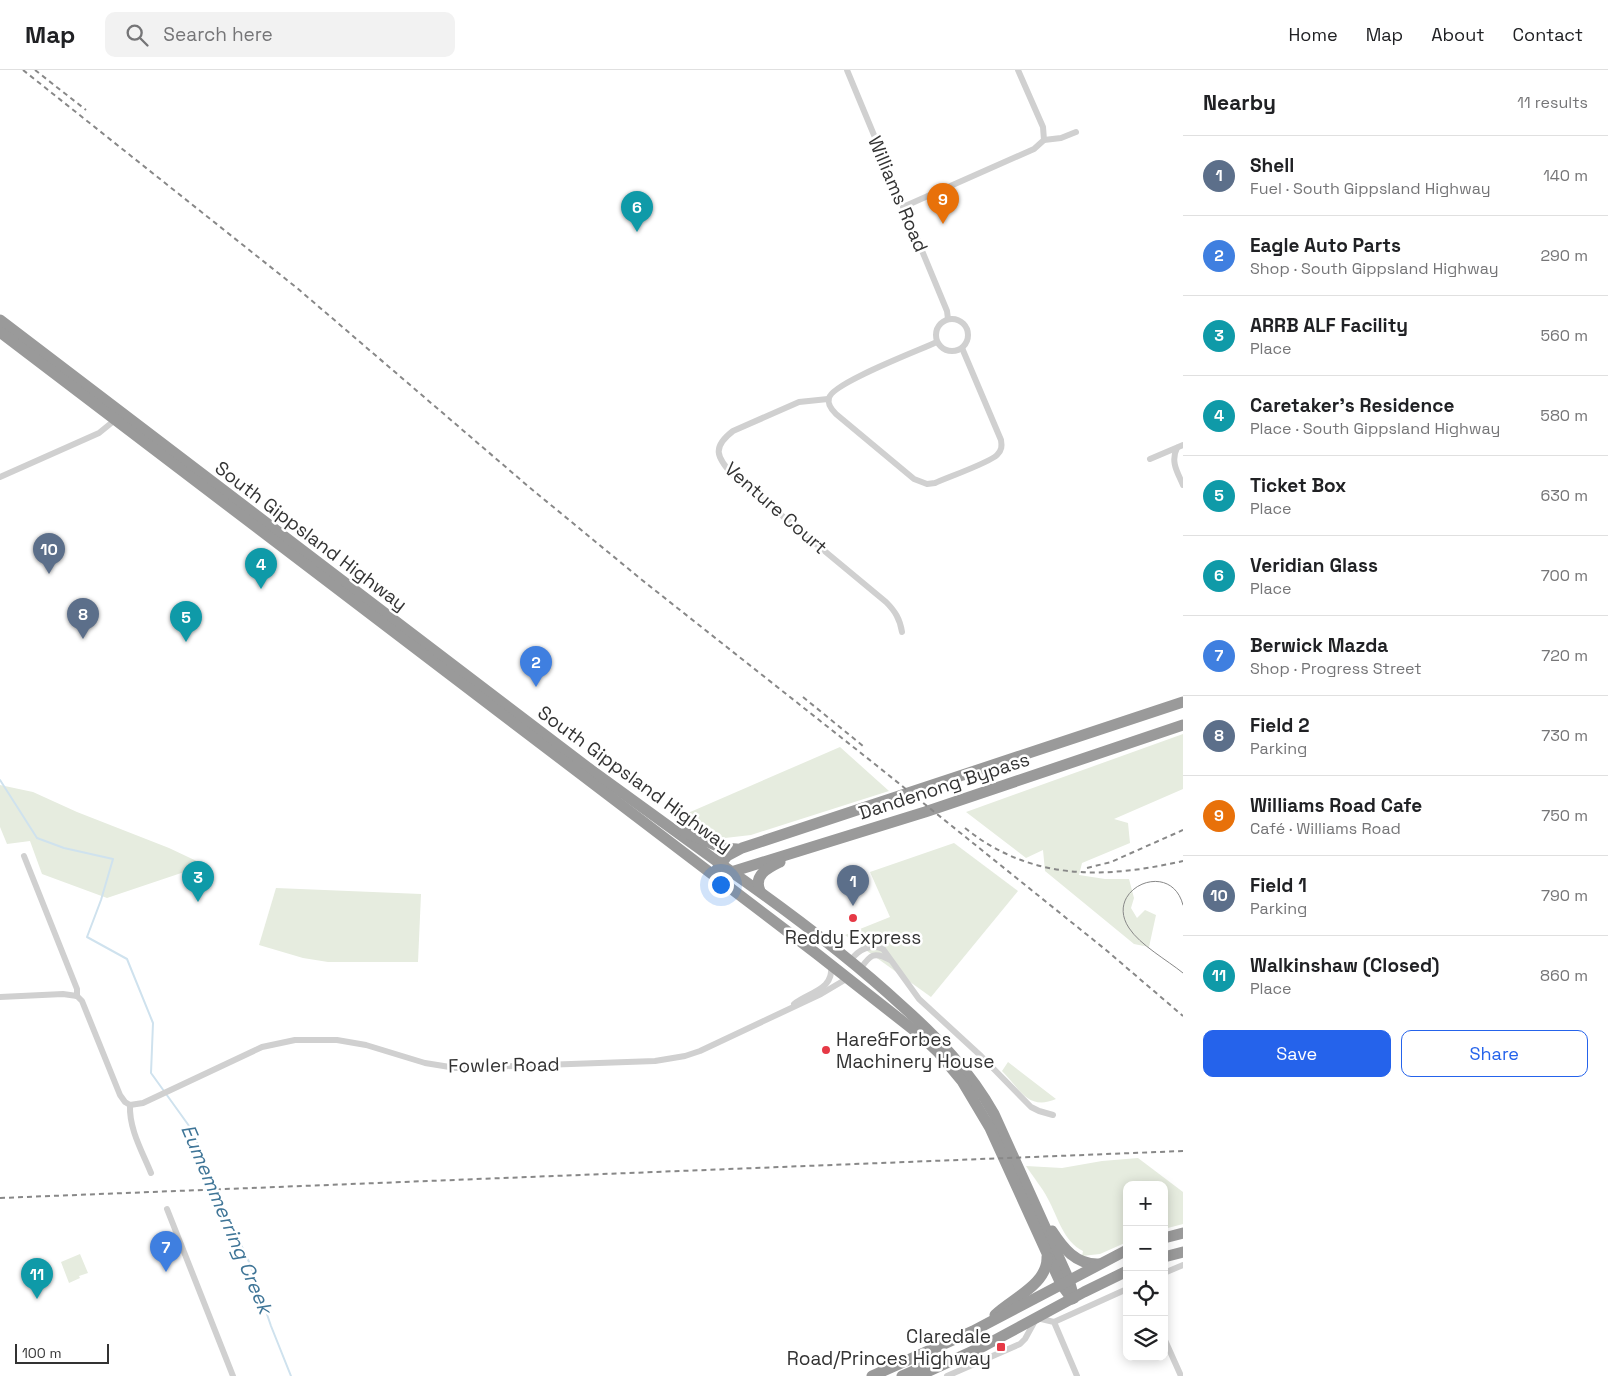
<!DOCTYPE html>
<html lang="en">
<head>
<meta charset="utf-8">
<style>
	body { margin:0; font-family:"Space Grotesk",sans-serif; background:#f2f2f2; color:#202124 }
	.controls { position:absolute; right:15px; bottom:15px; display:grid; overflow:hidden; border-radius:10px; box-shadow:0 2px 12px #0003 }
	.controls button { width:45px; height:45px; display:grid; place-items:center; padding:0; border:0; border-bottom:1px solid #e0e0e0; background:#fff; color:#202124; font:25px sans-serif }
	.scale { position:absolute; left:15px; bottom:12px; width:94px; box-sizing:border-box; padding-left:5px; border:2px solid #333; border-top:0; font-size:14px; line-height:18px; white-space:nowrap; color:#333; -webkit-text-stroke:4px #fff; paint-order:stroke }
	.you { position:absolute; left:720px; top:814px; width:18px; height:18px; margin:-12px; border:4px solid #fff; border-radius:50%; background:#1a73e8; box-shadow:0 0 0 8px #1a73e833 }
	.badge { display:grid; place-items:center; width:32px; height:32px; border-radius:50%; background:#2563eb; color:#fff; font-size:16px; font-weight:700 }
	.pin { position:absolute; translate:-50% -41px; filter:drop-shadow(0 1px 2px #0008) }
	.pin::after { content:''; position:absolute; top:26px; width:18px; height:15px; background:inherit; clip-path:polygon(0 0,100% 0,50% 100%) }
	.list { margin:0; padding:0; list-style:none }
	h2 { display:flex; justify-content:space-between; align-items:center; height:65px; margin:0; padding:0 20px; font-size:21px }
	h2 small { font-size:16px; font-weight:400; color:#757577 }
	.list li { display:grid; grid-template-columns:32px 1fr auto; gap:15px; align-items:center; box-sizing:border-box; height:80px; padding:0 20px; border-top:1px solid #e0e0e0 }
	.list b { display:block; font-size:19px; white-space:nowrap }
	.list p { margin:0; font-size:16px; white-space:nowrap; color:#757577 }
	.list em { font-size:16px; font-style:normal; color:#757577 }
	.actions { display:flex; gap:10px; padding:15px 20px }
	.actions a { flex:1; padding:11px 0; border:1px solid #2563eb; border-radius:10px; text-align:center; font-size:18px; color:#2563eb }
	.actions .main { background:#2563eb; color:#fff }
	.icon { flex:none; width:28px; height:28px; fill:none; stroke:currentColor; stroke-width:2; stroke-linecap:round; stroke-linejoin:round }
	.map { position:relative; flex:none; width:1183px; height:1306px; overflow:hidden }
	header { display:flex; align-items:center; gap:30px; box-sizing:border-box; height:70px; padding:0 25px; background:#fff; border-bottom:1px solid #e0e0e0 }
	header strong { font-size:24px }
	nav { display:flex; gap:28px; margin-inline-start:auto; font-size:18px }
	.search { width:350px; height:45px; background:#f2f2f2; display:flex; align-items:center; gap:12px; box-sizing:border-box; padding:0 18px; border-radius:10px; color:#757577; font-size:19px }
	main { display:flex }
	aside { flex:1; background:#fff }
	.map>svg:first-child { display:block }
	.green { fill:#e6ecdf }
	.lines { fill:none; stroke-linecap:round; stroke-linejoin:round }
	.stream { stroke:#cfe2ee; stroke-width:2 }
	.street { stroke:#d0d0d0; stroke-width:6 }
	.highway { stroke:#9a9a9a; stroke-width:11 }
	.tram { stroke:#888; stroke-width:1 }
	.rail { stroke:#888; stroke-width:2; stroke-dasharray:5 4; stroke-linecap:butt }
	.poi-dot { fill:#e63946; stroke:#fff; stroke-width:2 }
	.labels { text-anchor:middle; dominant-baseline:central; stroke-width:5; stroke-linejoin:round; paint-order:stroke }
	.street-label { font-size:19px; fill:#333; stroke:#fff }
	.poi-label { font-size:19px; fill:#333; stroke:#fff }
	.water-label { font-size:20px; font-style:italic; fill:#3f7597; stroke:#fff }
</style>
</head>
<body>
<header>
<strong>Map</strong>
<div class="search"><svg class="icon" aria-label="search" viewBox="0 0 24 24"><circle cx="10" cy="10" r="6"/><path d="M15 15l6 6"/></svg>Search here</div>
<nav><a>Home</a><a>Map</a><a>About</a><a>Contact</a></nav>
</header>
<main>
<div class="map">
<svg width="1183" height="1306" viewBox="0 0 1183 1306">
	<rect width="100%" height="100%" fill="#fff"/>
	<g class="green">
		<path d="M1183 664V719L1114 749 1128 753 1130 773 1082 793 1079 805 1105 809H1129L1134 828 1131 838 1137 848 1145 840 1156 845 1149 877 1134 874 1045 801 1043 780 1026 788 966 742Z"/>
		<path d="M840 677 889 721 751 765 725 768 705 763 681 746Z"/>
		<path d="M0 715 33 722 77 742 169 778 205 795 107 828 42 804 30 771 7 774 0 757Z"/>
		<path d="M954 773 1018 821 931 927 845 865 890 847 870 802Z"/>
		<path d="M276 818 421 824 418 892H328L303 888 259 875Z"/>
		<path d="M1008 992 1056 1029C1028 1041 1020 1019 1002 1001Z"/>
		<path d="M1138 1088 1183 1122V1154L1164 1159V1115H1127V1172L1100 1184 1082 1186 1083 1181C1063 1171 1058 1147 1048 1129 1042 1117 1033 1107 1026 1096L1062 1098 1102 1091Z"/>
		<path d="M80 1184 88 1203 79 1206 80 1208 69 1213 61 1192Z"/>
	</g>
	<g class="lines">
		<path class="stream" d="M0 710 37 768 64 778 113 789 101 830 87 867 127 889 153 953 151 1003 192 1060 221 1132 250 1194 271 1256 291 1306"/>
		<g class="street">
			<path d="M847 0 947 241 948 249"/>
			<path d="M1044 70 1061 68 1076 62"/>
			<path d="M903 137 1034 79 1044 70 1043 57 1018 0"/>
			<circle cx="952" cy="265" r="16"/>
			<path d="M937 272C920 280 832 313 829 328 827 334 832 340 836 344L914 409 927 414 935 413C948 407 989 393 997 385 1002 380 1002 376 1001 370L962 278"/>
			<path d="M828 329 799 332 733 361C712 377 716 387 733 405L886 532C895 541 900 549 902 562"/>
			<path d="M1177 378C1170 392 1178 403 1183 415"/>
			<path d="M1150 389 1183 375"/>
			<path d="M0 407 99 363 115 350"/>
			<path d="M24 786 77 919V926"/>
			<path d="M851 890C858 880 871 873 883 879L919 929 981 986 1031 1037 1039 1041 1053 1045"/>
			<path d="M861 898C870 885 874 881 890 890"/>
			<path d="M77 926 82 931 120 1025 125 1032 130 1035"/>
			<path d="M0 927 63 924 77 926"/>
			<path d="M794 934C809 922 834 920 831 896"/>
			<path d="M130 1035 143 1033 262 977 295 970H337L366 975 425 993 456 998 655 991 685 986 700 981 821 924 848 908"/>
			<path d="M130 1035C129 1059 142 1081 151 1103"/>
			<path d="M167 1139 233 1306"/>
			<path d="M1164 1203 1183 1195"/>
			<path d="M1037 1248 1054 1252 1077 1306"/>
			<path d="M1054 1252 1127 1219"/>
			<path d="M1164 1268 1181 1306"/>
			<path d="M947 1306 1020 1274 1025 1269 1036 1249"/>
		</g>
		<g class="highway">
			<path d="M0 250 591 700C637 733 683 767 729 800 789 842 847 885 901 935 937 967 970 1001 994 1044L1069 1210 1074 1228"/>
			<path d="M0 262 817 884 920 965 938 982 962 1011 990 1058 1061 1214 1072 1229"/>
			<path d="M684 762 722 778 737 779"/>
			<path d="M717 799 727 786 742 778 1183 632"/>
			<path d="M728 803 925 742 1183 655"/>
			<path d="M760 821C753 805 768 798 780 792"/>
			<path d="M1052 1161C1063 1178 1076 1195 1099 1194"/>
			<path d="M1164 1168 1183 1163"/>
			<path d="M1164 1187 1183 1182"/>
			<path d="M995 1245C1013 1228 1048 1214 1047 1187"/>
			<path d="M872 1306 973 1261 1127 1180"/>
			<path d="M902 1306 925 1296"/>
			<path d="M918 1306 984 1276 1084 1222 1127 1201"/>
		</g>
		<path class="tram" d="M1183 835C1171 788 1103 819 1129 858 1140 875 1167 890 1183 903"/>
		<g class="rail">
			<path d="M23 0 297 218 529 417 642 510 876 695 1106 880 1183 946"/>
			<path d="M35 0 86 40"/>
			<path d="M803 627 863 676"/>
			<path d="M965 758C1031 811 1104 809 1183 791"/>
			<path d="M1087 798 1111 792 1183 760"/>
			<path d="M0 1128 1183 1081"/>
		</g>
	</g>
	<g class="poi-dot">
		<circle cx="853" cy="848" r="5"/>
		<circle cx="826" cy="980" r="5"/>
		<rect x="996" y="1272" width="10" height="10" rx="2.5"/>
	</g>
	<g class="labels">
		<g class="street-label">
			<text transform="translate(898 124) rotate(67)">Williams Road</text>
			<text transform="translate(776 438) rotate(41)">Venture Court</text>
			<text transform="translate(311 466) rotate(37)">South Gippsland Highway</text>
			<text transform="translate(635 709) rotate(36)">South Gippsland Highway</text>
			<text transform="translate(944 716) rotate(-18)">Dandenong Bypass</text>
			<text transform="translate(504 995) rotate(-1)">Fowler Road</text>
		</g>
		<g class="poi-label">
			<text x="853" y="867">Reddy Express</text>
			<text x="836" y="969" text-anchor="start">Hare&amp;Forbes<tspan x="836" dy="22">Machinery House</tspan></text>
			<text x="991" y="1266" text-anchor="end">Claredale<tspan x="991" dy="22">Road/Princes Highway</tspan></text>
		</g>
		<g class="water-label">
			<text transform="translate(227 1149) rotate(67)">Eumemmerring Creek</text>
		</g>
	</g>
</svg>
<div class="controls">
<button>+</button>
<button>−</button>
<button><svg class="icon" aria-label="locate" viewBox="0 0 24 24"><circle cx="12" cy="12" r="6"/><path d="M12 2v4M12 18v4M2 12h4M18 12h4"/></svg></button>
<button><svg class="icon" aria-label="layers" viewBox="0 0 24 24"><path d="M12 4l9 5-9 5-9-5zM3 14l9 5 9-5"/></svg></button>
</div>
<div class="scale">100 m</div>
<div class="you"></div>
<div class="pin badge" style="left:853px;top:836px;background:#5c6f8a">1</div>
<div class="pin badge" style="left:536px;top:617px;background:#3f7fe0">2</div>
<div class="pin badge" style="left:198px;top:832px;background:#0f9aa8">3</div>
<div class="pin badge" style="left:261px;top:519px;background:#0f9aa8">4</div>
<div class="pin badge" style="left:186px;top:572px;background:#0f9aa8">5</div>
<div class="pin badge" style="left:637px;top:162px;background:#0f9aa8">6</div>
<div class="pin badge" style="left:166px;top:1202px;background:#3f7fe0">7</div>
<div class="pin badge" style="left:83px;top:569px;background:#5c6f8a">8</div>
<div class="pin badge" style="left:943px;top:154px;background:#e8710a">9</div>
<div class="pin badge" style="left:49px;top:504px;background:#5c6f8a">10</div>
<div class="pin badge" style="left:37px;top:1229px;background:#0f9aa8">11</div>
</div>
<aside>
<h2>Nearby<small>11 results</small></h2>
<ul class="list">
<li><span class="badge" style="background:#5c6f8a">1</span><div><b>Shell</b><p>Fuel · South Gippsland Highway</p></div><em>140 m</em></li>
<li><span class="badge" style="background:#3f7fe0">2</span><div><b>Eagle Auto Parts</b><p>Shop · South Gippsland Highway</p></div><em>290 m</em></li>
<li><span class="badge" style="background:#0f9aa8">3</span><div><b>ARRB ALF Facility</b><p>Place</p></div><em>560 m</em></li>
<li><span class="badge" style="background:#0f9aa8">4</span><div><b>Caretaker's Residence</b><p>Place · South Gippsland Highway</p></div><em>580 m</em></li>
<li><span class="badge" style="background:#0f9aa8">5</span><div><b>Ticket Box</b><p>Place</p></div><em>630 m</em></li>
<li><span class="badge" style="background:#0f9aa8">6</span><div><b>Veridian Glass</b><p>Place</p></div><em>700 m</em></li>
<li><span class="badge" style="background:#3f7fe0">7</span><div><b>Berwick Mazda</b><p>Shop · Progress Street</p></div><em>720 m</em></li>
<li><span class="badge" style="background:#5c6f8a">8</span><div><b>Field 2</b><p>Parking</p></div><em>730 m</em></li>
<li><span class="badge" style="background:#e8710a">9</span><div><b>Williams Road Cafe</b><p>Café · Williams Road</p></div><em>750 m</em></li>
<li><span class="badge" style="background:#5c6f8a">10</span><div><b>Field 1</b><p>Parking</p></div><em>790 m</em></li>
<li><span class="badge" style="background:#0f9aa8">11</span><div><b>Walkinshaw (Closed)</b><p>Place</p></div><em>860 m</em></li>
</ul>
<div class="actions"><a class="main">Save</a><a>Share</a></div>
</aside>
</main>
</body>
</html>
